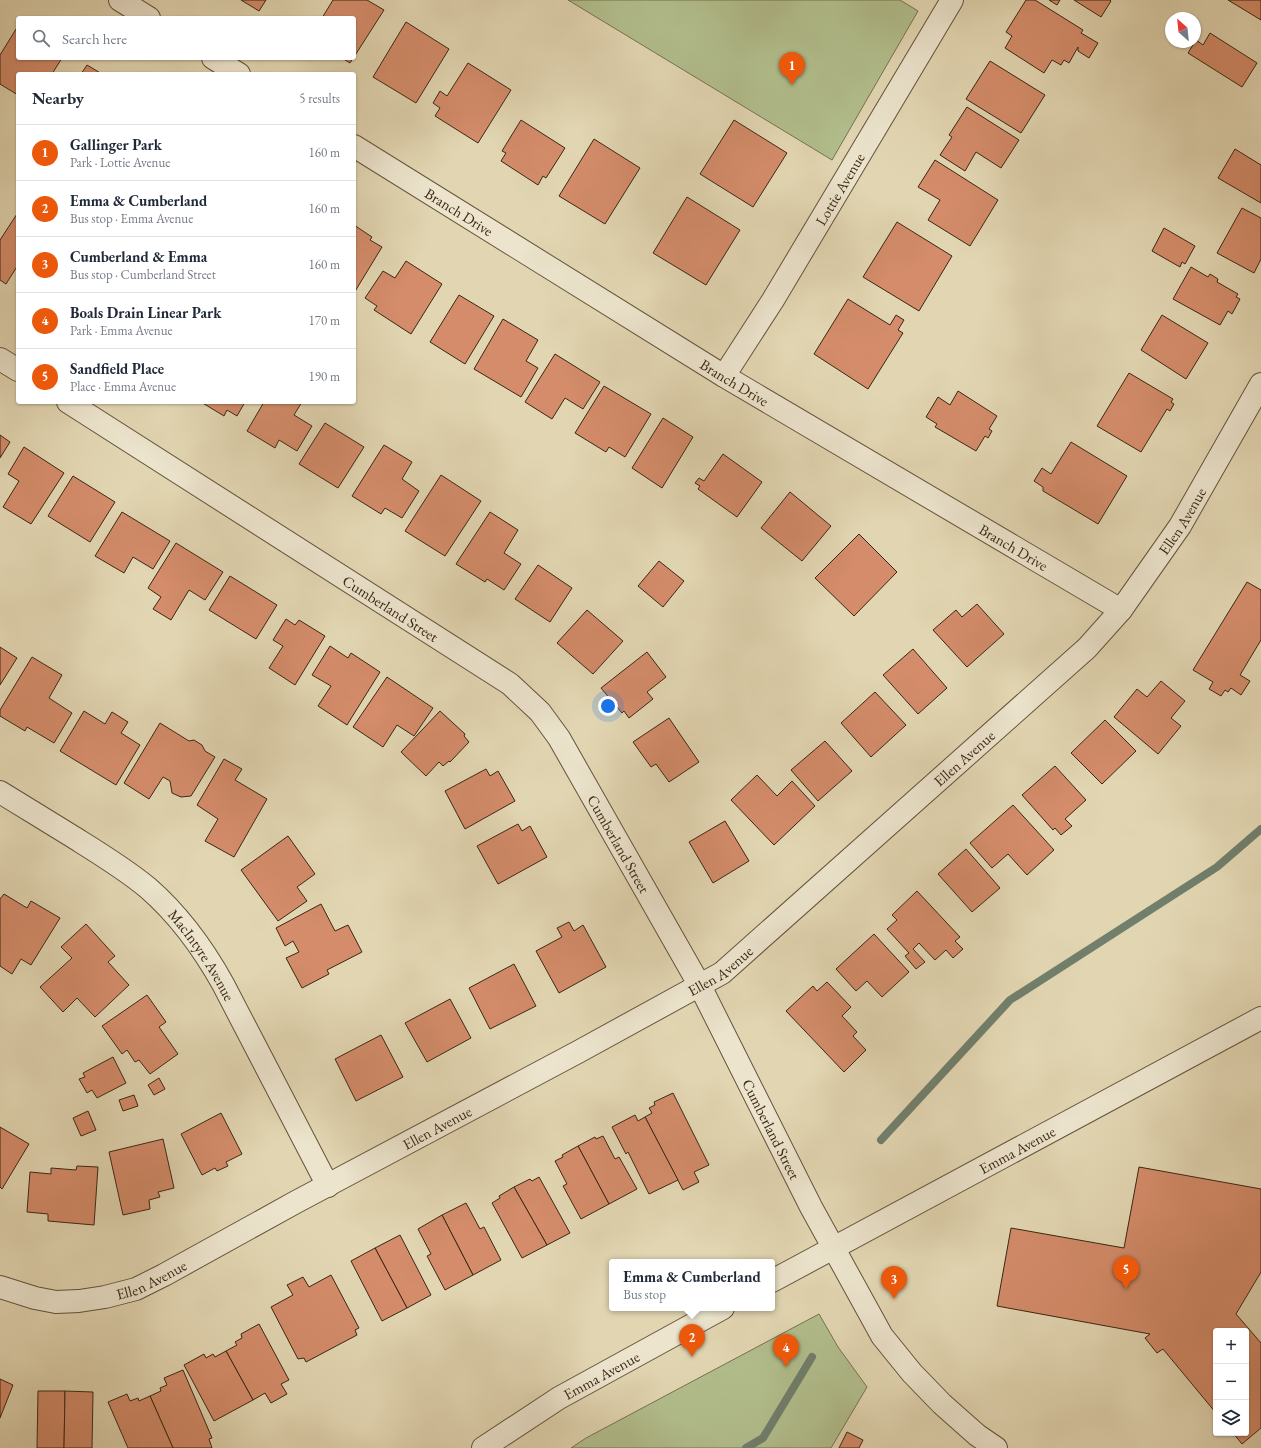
<!DOCTYPE html>
<html lang="en">
<head>
<meta charset="utf-8">
<style>
	body { margin:0; font-family:"EB Garamond",serif; background:#f2f2f3; color:#1f2937 }
	.controls { position:absolute; right:12px; bottom:12px; display:grid; overflow:hidden; border-radius:4px; box-shadow:0 1px 3px #0004 }
	.controls button { width:36px; height:36px; display:grid; place-items:center; padding:0; border:0; border-bottom:1px solid #e0e1e3; background:#fff; color:#1f2937; font:20px sans-serif }
	.compass { position:absolute; left:1165px; top:12px; width:36px; height:36px; border-radius:50%; background:#fff; box-shadow:0 1px 3px #0004; rotate:333deg }
	.you { position:absolute; left:608px; top:706px; width:14px; height:14px; margin:-10px; border:3px solid #fff; border-radius:50%; background:#1a73e8; box-shadow:0 0 0 6px #1a73e833 }
	.badge { display:grid; place-items:center; width:26px; height:26px; border-radius:50%; background:#ea580c; color:#fff; font-size:13px; font-weight:700 }
	.pin { position:absolute; translate:-50% -33px; filter:drop-shadow(0 1px 2px #0008) }
	.pin::after { content:''; position:absolute; top:21px; width:14px; height:12px; background:inherit; clip-path:polygon(0 0,100% 0,50% 100%) }
	.popup { position:absolute; left:609px; top:1259px; width:166px; height:52px; box-sizing:border-box; display:grid; place-content:center; border-radius:4px; background:#fff; filter:drop-shadow(0 1px 3px #0005); font-size:13px; white-space:nowrap; color:#747a83 }
	.popup b { font-size:15px; color:#1f2937 }
	.popup::after { content:''; position:absolute; left:50%; top:100%; margin-left:-8px; border:8px solid transparent; border-top-color:#fff }
	.list { margin:0; padding:0; list-style:none }
	h2 { display:flex; justify-content:space-between; align-items:center; height:52px; margin:0; padding:0 16px; font-size:17px }
	h2 small { font-size:13px; font-weight:400; color:#747a83 }
	.list li { display:grid; grid-template-columns:26px 1fr auto; gap:12px; align-items:center; box-sizing:border-box; height:56px; padding:0 16px; border-top:1px solid #e0e1e3 }
	.list b { display:block; font-size:15px; white-space:nowrap }
	.list p { margin:0; font-size:13px; white-space:nowrap; color:#747a83 }
	.list em { font-size:13px; font-style:normal; color:#747a83 }
	.icon { flex:none; width:22px; height:22px; fill:none; stroke:currentColor; stroke-width:2; stroke-linecap:round; stroke-linejoin:round }
	.map { position:relative; flex:none; width:1261px; height:1448px; overflow:hidden }
	.search { position:absolute; background:#fff; box-shadow:0 1px 3px #0004; left:16px; top:16px; width:340px; height:44px; display:flex; align-items:center; gap:10px; box-sizing:border-box; padding:0 14px; border-radius:4px; color:#747a83; font-size:15px }
	.panel { position:absolute; background:#fff; box-shadow:0 1px 3px #0004; left:16px; top:72px; width:340px; height:332px; border-radius:4px }
	.map>svg:first-child { display:block }
	.green { fill:#b2be8d; stroke:#767250 }
	.lines { fill:none; stroke-linecap:round; stroke-linejoin:round }
	.stream { stroke:#717f6c; stroke-width:8 }
	.building { fill:#d48c6a; stroke:#3a2713 }
	.minor-casing { stroke:#64533b; stroke-width:24 }
	.tertiary-casing { stroke:#64533b; stroke-width:24 }
	.minor { stroke:#ece4cd; stroke-width:22 }
	.tertiary { stroke:#ece4cd; stroke-width:22 }
	.labels { text-anchor:middle; dominant-baseline:central; stroke-width:3.5; stroke-linejoin:round; paint-order:stroke }
	.street-label { font-size:15px; fill:#3a2713; stroke:#ece4cd }
</style>
</head>
<body>
<div class="map">
<svg width="1261" height="1448" viewBox="0 0 1261 1448">
	<rect width="100%" height="100%" fill="#e2d6b2"/>
	<filter id="stains"><feTurbulence type="fractalNoise" baseFrequency=".005" numOctaves="4"/><feColorMatrix values="0 0 0 0 .2 0 0 0 0 .09 0 0 0 0 .02 0 0 0 .5 -.17"/></filter>
	<radialGradient id="worn" r=".72"><stop offset=".6" stop-color="#630" stop-opacity="0"/><stop offset="1" stop-color="#630" stop-opacity=".3"/></radialGradient>
	<g class="green">
		<path d="M568 0H900L918 11 832 160Z"/>
		<path d="M819 1314 838 1347 867 1387 831 1448H571L586 1438Z"/>
	</g>
	<g class="lines">
		<g class="stream">
			<path d="M881 1140 1010 1000 1217 867 1261 829"/>
			<path d="M746 1448 763 1438 812 1357"/>
		</g>
	</g>
	<g class="building">
		<path d="M241 0H266L259 11Z"/>
		<path d="M333 0H367L384 10 354 57V18H322Z"/>
		<path d="M1026 0H1035L1083 30 1081 33 1098 43 1089 58 1078 51V47L1069 63 1064 60 1061 65 1052 60 1044 73 1005 48 1012 36 1006 32Z"/>
		<path d="M1049 0H1060L1057 5Z"/>
		<path d="M1074 0H1110L1111 1 1101 17Z"/>
		<path d="M1228 0H1261V20Z"/>
		<path d="M406 22 449 49 416 103 373 77Z"/>
		<path d="M18 26V58H62L52 74H18V95L0 84V55Z"/>
		<path d="M1210 33 1257 63 1242 87 1188 53 1196 40 1203 45Z"/>
		<path d="M342 58H353L350 63Z"/>
		<path d="M990 61 1045 95 1021 133 966 99Z"/>
		<path d="M468 63 511 90 478 143 435 116 440 108 433 103 440 91 447 96Z"/>
		<path d="M87 65 102 74H81Z"/>
		<path d="M967 107 1019 140 1001 168 976 152 965 171 940 155 952 137 949 135Z"/>
		<path d="M521 120 565 148 546 178 543 176 538 185 501 161 506 153 502 151Z"/>
		<path d="M734 120 787 153 753 207 700 174Z"/>
		<path d="M594 139 640 168 605 224 559 196Z"/>
		<path d="M1235 149 1261 165V203L1218 178Z"/>
		<path d="M935 160 998 200 970 246 928 220 940 200 918 187Z"/>
		<path d="M687 197 740 230 706 285 653 253Z"/>
		<path d="M1242 208 1261 218V259L1254 273 1217 253Z"/>
		<path d="M17 214H18V265L6 284 0 280V240Z"/>
		<path d="M897 222 952 256 919 311 863 277Z"/>
		<path d="M354 225 372 237 370 240 382 247 354 293Z"/>
		<path d="M1164 228 1195 246 1185 264 1182 262 1180 267 1152 251Z"/>
		<path d="M406 261 442 284 411 334 374 310 377 306 365 298 383 271 395 278Z"/>
		<path d="M1191 267 1208 277 1210 274 1218 279 1217 282 1238 294 1236 297 1240 299 1232 314 1228 311 1220 325 1173 299Z"/>
		<path d="M459 295 494 316 465 364 430 342Z"/>
		<path d="M848 299 890 325 896 315 904 320 898 330 903 333 868 389 814 354Z"/>
		<path d="M1162 315 1208 343 1186 379 1141 350Z"/>
		<path d="M503 319 538 340 526 361 538 368 521 397 474 369Z"/>
		<path d="M555 354 600 382 583 409 565 398 552 419 525 402Z"/>
		<path d="M1129 373 1173 399 1171 402 1174 404 1170 411 1167 409 1141 452 1097 426Z"/>
		<path d="M604 386 651 414 625 457 609 447 606 452 575 433Z"/>
		<path d="M958 391 997 416 989 429 992 431 988 438 985 436 976 451 935 427 937 424 926 417 938 397 950 405Z"/>
		<path d="M201 402H245L237 416 227 410 224 416Z"/>
		<path d="M264 402H302L294 415 312 426 297 451 279 440 275 448 247 431Z"/>
		<path d="M663 418 693 437 662 488 632 468Z"/>
		<path d="M325 423 364 447 338 488 299 464Z"/>
		<path d="M0 435 10 442 0 458Z"/>
		<path d="M1071 442 1127 476 1098 524 1043 491V487L1034 481 1042 468 1051 474Z"/>
		<path d="M384 445 412 462 402 479 419 491 402 518 385 508 381 514 352 496Z"/>
		<path d="M24 447 64 473 31 524 3 507 19 481 8 474Z"/>
		<path d="M723 454 762 482 737 517 698 489 700 486 695 483 699 478 704 481Z"/>
		<path d="M441 475 481 501 445 556 405 531Z"/>
		<path d="M73 476 115 502 90 542 48 516Z"/>
		<path d="M790 492 831 526 802 561 761 528Z"/>
		<path d="M122 512 170 541 153 569 133 557 124 573 95 556Z"/>
		<path d="M490 512 518 530 504 553 521 564 504 590 487 579 485 582 456 564Z"/>
		<path d="M859 534 897 572 854 616 815 578Z"/>
		<path d="M176 543 223 572 205 600 189 590 171 620 153 609 161 597 148 588Z"/>
		<path d="M659 561 684 581 663 607 638 586Z"/>
		<path d="M538 565 572 588 550 622 515 599Z"/>
		<path d="M230 576 277 605 256 639 209 610Z"/>
		<path d="M1247 582 1261 590V640L1240 675 1250 681 1241 695 1231 688 1228 692 1225 690 1221 696 1209 689 1213 682 1193 670Z"/>
		<path d="M977 604 1004 634 967 667 933 630 956 610 962 617Z"/>
		<path d="M587 610 623 641 593 674 557 643Z"/>
		<path d="M286 619 295 625 299 620 325 636 295 685 269 668 283 646 273 640Z"/>
		<path d="M330 646 348 658 351 653 380 672 347 725 318 706 331 686 312 675Z"/>
		<path d="M0 647 17 658 0 685Z"/>
		<path d="M913 649 947 688 918 714 883 675Z"/>
		<path d="M647 652 666 677 647 692 653 699 629 718 624 711 622 713 601 688Z"/>
		<path d="M32 657 62 675 49 698 72 713 54 743 27 727 25 731 0 716V710Z"/>
		<path d="M387 677 433 708 414 736 397 725 383 747 353 727Z"/>
		<path d="M1161 681 1185 701 1171 718 1181 726 1158 754 1114 717 1137 689 1147 697Z"/>
		<path d="M875 692 906 725 871 757 841 723Z"/>
		<path d="M84 711 105 724 112 712 128 722 121 733 140 745 116 785 60 751Z"/>
		<path d="M440 711 465 734 464 736 469 742 450 762 449 761 443 766 439 762 426 776 401 752Z"/>
		<path d="M669 718 699 762 669 782 656 764 651 767 633 742Z"/>
		<path d="M1105 720 1136 751 1102 784 1071 753Z"/>
		<path d="M160 723 189 741 194 740 202 745 205 751 215 757 191 796 181 797 172 793 170 781 163 777 149 799 124 783Z"/>
		<path d="M825 741 852 771 818 801 791 770Z"/>
		<path d="M224 759 242 769 235 780 267 799 234 857 205 841 218 819 197 805Z"/>
		<path d="M1055 766 1086 800 1065 819 1072 826 1061 835 1055 828 1053 830 1022 795Z"/>
		<path d="M486 769 490 776 498 771 515 801 465 829 445 791Z"/>
		<path d="M757 775 777 796 792 781 815 806 774 845 731 800Z"/>
		<path d="M1013 805 1054 850 1027 875 1008 854 992 868 970 843Z"/>
		<path d="M725 821 749 861 713 883 689 842Z"/>
		<path d="M518 824 522 831 530 826 547 857 498 884 477 846Z"/>
		<path d="M288 836 315 874 297 887 307 901 278 921 241 870Z"/>
		<path d="M966 849 1000 888 972 912 938 874Z"/>
		<path d="M917 891 960 937 955 941 963 949 953 958 946 950 935 960 919 943 913 949 925 962 916 969 905 956 909 953 887 929 897 920 892 915Z"/>
		<path d="M4 894 27 908 31 901 60 918 31 965 21 959 12 974 0 966V899Z"/>
		<path d="M321 904 335 931 348 925 362 952 327 970 329 974 302 988 286 958 299 952 293 941 285 946 276 928Z"/>
		<path d="M569 922 574 931 583 925 606 967 559 993 536 951 562 937 557 928Z"/>
		<path d="M86 924 115 956 108 962 129 985 95 1017 77 998 63 1012 40 987 72 958 61 947Z"/>
		<path d="M874 934 909 972 882 997 867 981 856 991 836 969Z"/>
		<path d="M514 964 536 1006 490 1029 469 988Z"/>
		<path d="M827 982 851 1007 842 1016 857 1032 853 1036 866 1050 844 1072 786 1011 813 986 817 991Z"/>
		<path d="M147 995 166 1022 159 1027 178 1054 150 1074 139 1060 135 1062 127 1050 122 1054 102 1026Z"/>
		<path d="M450 999 471 1038 427 1062 405 1023Z"/>
		<path d="M381 1035 403 1077 356 1101 335 1059Z"/>
		<path d="M113 1057 126 1083 97 1098 92 1090 87 1093 79 1079 85 1077 83 1073Z"/>
		<path d="M159 1078 165 1089 154 1095 148 1085Z"/>
		<path d="M673 1093 709 1165 694 1172 699 1182 683 1190 645 1117 652 1113 649 1108 655 1105 654 1102Z"/>
		<path d="M134 1095 138 1106 123 1111 119 1100Z"/>
		<path d="M88 1111 96 1130 81 1136 73 1118Z"/>
		<path d="M221 1113 242 1154 226 1162 228 1166 217 1171 215 1168 202 1175 181 1134Z"/>
		<path d="M635 1115 638 1121 645 1117 678 1180 649 1194 628 1152 626 1154 612 1127Z"/>
		<path d="M0 1127 29 1144 2 1189 0 1187Z"/>
		<path d="M603 1136 615 1159 619 1157 637 1189 609 1204 578 1146 595 1137 596 1139Z"/>
		<path d="M163 1139 174 1188 158 1192 160 1197 149 1200 150 1209 123 1215 109 1152Z"/>
		<path d="M578 1146 609 1204 581 1219 563 1186 567 1184 555 1161 563 1157 562 1155Z"/>
		<path d="M77 1166 98 1167 94 1225 48 1221V1214L27 1212 30 1172 51 1174V1168L76 1170Z"/>
		<path d="M1139 1167 1261 1189V1272L1236 1314 1261 1343V1428L1242 1444 1233 1433H1246V1331H1216V1413L1163 1349 1157 1353 1145 1338 1150 1334 997 1306 1011 1228 1124 1248Z"/>
		<path d="M539 1177 570 1233 547 1245 514 1187 530 1179 532 1181Z"/>
		<path d="M514 1187 547 1245 522 1258 492 1203 500 1198 499 1196Z"/>
		<path d="M466 1203 480 1229 484 1227 501 1260 473 1275 442 1215Z"/>
		<path d="M442 1215 473 1275 445 1290 427 1256 431 1254 418 1229Z"/>
		<path d="M400 1235 431 1295 407 1308 375 1248Z"/>
		<path d="M375 1248 407 1308 382 1321 351 1261Z"/>
		<path d="M331 1275 359 1328 355 1330 357 1335 306 1362 304 1358 298 1359 271 1307 293 1295 287 1285 303 1277 309 1287Z"/>
		<path d="M259 1324 289 1380 281 1384 287 1394 271 1403 265 1393 253 1400 226 1351 237 1345 235 1342 242 1338 241 1334Z"/>
		<path d="M226 1351 253 1400 214 1421 184 1365 204 1354 206 1358 213 1354 215 1357Z"/>
		<path d="M183 1370 212 1438 209 1439 212 1448H173L150 1396 161 1391 160 1388 167 1385 164 1378Z"/>
		<path d="M0 1379 13 1385 0 1418Z"/>
		<path d="M38 1391H65L64 1448H37Z"/>
		<path d="M65 1391 93 1392 92 1448H64Z"/>
		<path d="M127 1394 130 1401 138 1398 139 1401 150 1396 173 1448H128L108 1402Z"/>
		<path d="M847 1432 863 1440 859 1448H839Z"/>
	</g>
	<g class="lines">
		<g class="minor-casing">
			<g id="minor">
				<path d="M120 0 149 18"/>
				<path d="M213 58 239 74"/>
				<path id="s1" d="M354 146 724 376 1121 610"/>
				<path d="M0 359 18 370"/>
				<path id="s2" d="M724 376 773 300 952 0"/>
				<path id="s3" d="M68 402 510 684 540 712 559 738 700 986"/>
				<path id="s4" d="M0 792C23 806 47 821 70 835 97 852 124 868 148 888 179 915 203 948 223 984L328 1186"/>
				<path id="s5" d="M772 1281 1261 1018"/>
				<path id="s6" d="M0 1287 35 1298 56 1302 79 1301 105 1297 136 1289 164 1275 296 1202 578 1052 722 973 1087 648 1121 610 1180 526 1261 384"/>
				<path id="s7" d="M483 1448 559 1398 723 1308"/>
			</g>
		</g>
		<g class="tertiary-casing">
			<g id="tertiary">
				<path id="s8" d="M700 986 811 1207 882 1336 912 1373 942 1404 977 1435 996 1448"/>
			</g>
		</g>
		<use href="#minor" class="minor"/>
		<use href="#tertiary" class="tertiary"/>
	</g>
	<g class="labels">
		<g class="street-label">
			<text stroke="none"><textPath href="#s2" startOffset="220">Lottie Avenue</textPath></text>
			<text stroke="none"><textPath href="#s1" startOffset="124">Branch Drive</textPath></text>
			<text stroke="none"><textPath href="#s1" startOffset="448">Branch Drive</textPath></text>
			<text stroke="none"><textPath href="#s6" startOffset="1453">Ellen Avenue</textPath></text>
			<text stroke="none"><textPath href="#s1" startOffset="772">Branch Drive</textPath></text>
			<text stroke="none"><textPath href="#s3" startOffset="383">Cumberland Street</textPath></text>
			<text stroke="none"><textPath href="#s6" startOffset="1129">Ellen Avenue</textPath></text>
			<text stroke="none"><textPath href="#s3" startOffset="719">Cumberland Street</textPath></text>
			<text stroke="none"><textPath href="#s4" startOffset="263">MacIntyre Avenue</textPath></text>
			<text stroke="none"><textPath href="#s6" startOffset="805">Ellen Avenue</textPath></text>
			<text stroke="none"><textPath href="#s6" startOffset="481">Ellen Avenue</textPath></text>
			<text stroke="none"><textPath href="#s8" startOffset="160">Cumberland Street</textPath></text>
			<text stroke="none"><textPath href="#s5" startOffset="278">Emma Avenue</textPath></text>
			<text stroke="none"><textPath href="#s6" startOffset="157">Ellen Avenue</textPath></text>
			<text stroke="none"><textPath href="#s7" startOffset="139">Emma Avenue</textPath></text>
		</g>
	</g>
	<rect width="100%" height="100%" filter="url(#stains)"/>
	<rect width="100%" height="100%" fill="url(#worn)"/>
</svg>
<div class="controls">
<button>+</button>
<button>−</button>
<button><svg class="icon" aria-label="layers" viewBox="0 0 24 24"><path d="M12 4l9 5-9 5-9-5zM3 14l9 5 9-5"/></svg></button>
</div>
<svg class="compass" viewBox="-18 -18 36 36"><path d="M0-13l5 13h-10z" fill="#e53935"/><path d="M0 13l5-13h-10z" fill="#747a83"/></svg>
<div class="you"></div>
<div class="pin badge" style="left:792px;top:85px">1</div>
<div class="pin badge" style="left:692px;top:1357px">2</div>
<div class="popup"><b>Emma &amp; Cumberland</b>Bus stop</div>
<div class="pin badge" style="left:894px;top:1299px">3</div>
<div class="pin badge" style="left:786px;top:1367px">4</div>
<div class="pin badge" style="left:1126px;top:1289px">5</div>
<div class="search"><svg class="icon" aria-label="search" viewBox="0 0 24 24"><circle cx="10" cy="10" r="6"/><path d="M15 15l6 6"/></svg>Search here</div>
<section class="panel">
<h2>Nearby<small>5 results</small></h2>
<ul class="list">
<li><span class="badge">1</span><div><b>Gallinger Park</b><p>Park · Lottie Avenue</p></div><em>160 m</em></li>
<li><span class="badge">2</span><div><b>Emma &amp; Cumberland</b><p>Bus stop · Emma Avenue</p></div><em>160 m</em></li>
<li><span class="badge">3</span><div><b>Cumberland &amp; Emma</b><p>Bus stop · Cumberland Street</p></div><em>160 m</em></li>
<li><span class="badge">4</span><div><b>Boals Drain Linear Park</b><p>Park · Emma Avenue</p></div><em>170 m</em></li>
<li><span class="badge">5</span><div><b>Sandfield Place</b><p>Place · Emma Avenue</p></div><em>190 m</em></li>
</ul>
</section>
</div>
</body>
</html>
